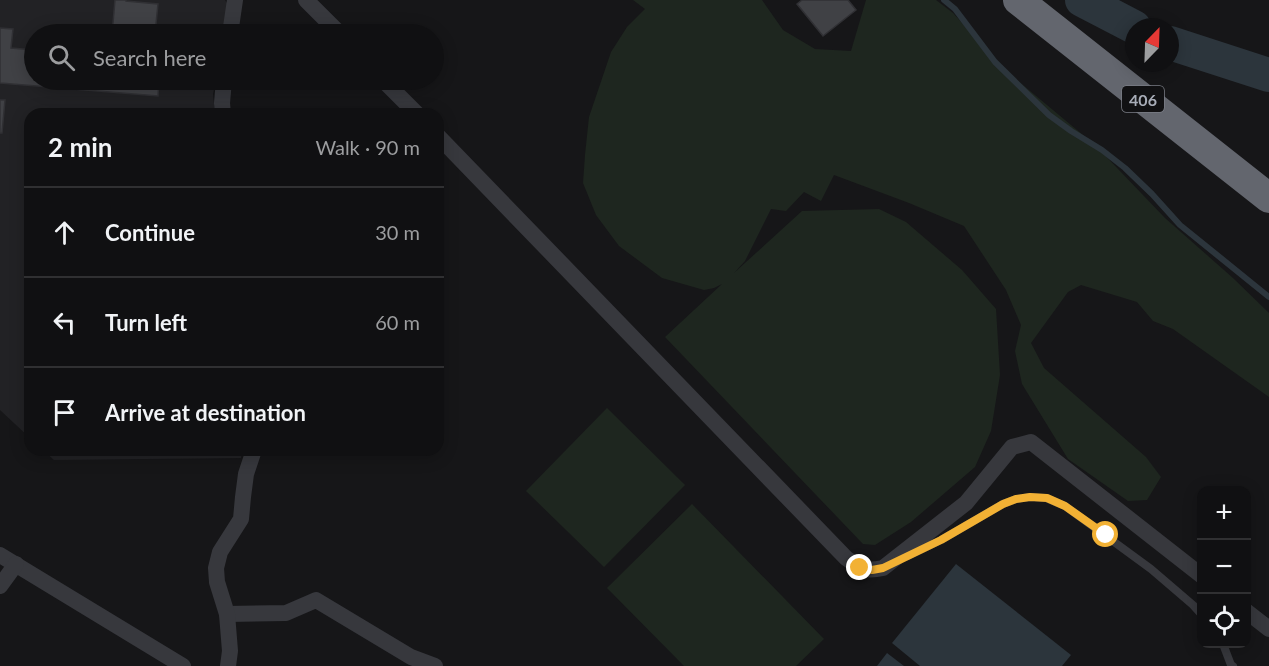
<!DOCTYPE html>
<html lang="en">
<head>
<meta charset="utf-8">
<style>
	body { margin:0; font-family:Lato,sans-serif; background:#1e1e20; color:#f1f3f6 }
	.controls { position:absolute; right:18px; bottom:18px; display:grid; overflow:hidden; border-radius:12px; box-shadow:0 3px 15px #0003 }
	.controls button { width:54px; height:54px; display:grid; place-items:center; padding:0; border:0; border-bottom:2px solid #303032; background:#101012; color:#f1f3f6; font:30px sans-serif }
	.compass { position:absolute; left:1125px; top:18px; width:54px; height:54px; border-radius:50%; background:#101012; box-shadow:0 3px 15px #0003; rotate:23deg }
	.stop { position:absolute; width:18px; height:18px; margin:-14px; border:4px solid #f2b134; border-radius:50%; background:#fff }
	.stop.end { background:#f2b134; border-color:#fff; box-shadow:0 2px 6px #0008 }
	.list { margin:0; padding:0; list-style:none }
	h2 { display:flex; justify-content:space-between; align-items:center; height:78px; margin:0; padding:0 24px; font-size:26px }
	h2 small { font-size:20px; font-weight:400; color:#9c9d9f }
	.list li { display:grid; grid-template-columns:39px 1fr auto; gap:18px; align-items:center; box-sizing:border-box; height:90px; padding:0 24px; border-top:2px solid #303032 }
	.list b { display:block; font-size:22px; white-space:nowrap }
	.list em { font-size:20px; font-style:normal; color:#9c9d9f }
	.icon { flex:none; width:33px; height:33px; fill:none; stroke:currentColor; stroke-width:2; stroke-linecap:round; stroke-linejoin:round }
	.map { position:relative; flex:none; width:1269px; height:666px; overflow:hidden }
	.search { position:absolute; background:#101012; box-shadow:0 3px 15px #0003; left:24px; top:24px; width:420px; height:66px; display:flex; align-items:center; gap:15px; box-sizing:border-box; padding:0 21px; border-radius:33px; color:#9c9d9f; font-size:22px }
	.panel { position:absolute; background:#101012; box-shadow:0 3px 15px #0003; left:24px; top:108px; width:420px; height:348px; border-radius:18px }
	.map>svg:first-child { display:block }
	.built { fill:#222225 }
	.green { fill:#1e261f }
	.water { fill:#2c353c }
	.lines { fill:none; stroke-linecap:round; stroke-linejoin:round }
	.stream { stroke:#2c353c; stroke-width:6 }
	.river { stroke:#2c353c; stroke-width:34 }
	.building { fill:#404145; stroke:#303034; stroke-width:1.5 }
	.lane { stroke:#37383d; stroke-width:8 }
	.street { stroke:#37383d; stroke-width:16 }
	.highway { stroke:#63666e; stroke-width:30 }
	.route { stroke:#f2b134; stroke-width:8 }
	.labels { text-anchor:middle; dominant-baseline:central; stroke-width:6; stroke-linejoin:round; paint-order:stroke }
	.shield { fill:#111113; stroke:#7b7e86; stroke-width:1.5 }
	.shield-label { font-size:16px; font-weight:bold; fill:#a8adb8 }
</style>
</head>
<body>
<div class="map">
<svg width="1269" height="666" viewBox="0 0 1269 666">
	<rect width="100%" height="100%" fill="#161618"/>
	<g class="built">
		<path d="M0 0H225L228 5 223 34H34V80H216L213 94 215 114H30V438L0 410Z"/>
		<path d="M43 450H242L241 458 54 460Z"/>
	</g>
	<g class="green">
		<path d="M633 0H762L783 30 815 49 851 51 866 0H936L953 13 1006 71 1095 145 1165 218 1233 278 1269 313V397L1173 329 1153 321 1137 302 1081 285 1068 292 1031 343 1044 368 1146 457 1161 477 1147 500 1128 501 1068 459 1022 384 1015 351 1021 325 1006 290 964 226 909 203 834 175 821 201 804 192 786 211 771 209 745 261 734 273 802 211 879 209 906 222 962 270 996 309 1000 375 991 431 975 467 911 522 875 545 863 544 665 337 722 284 714 288 704 290 662 278 619 246 596 215 583 183 585 155 589 117 611 52 627 27 645 9Z"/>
		<path d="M607 408 685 485 604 567 526 491Z"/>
		<path d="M692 504 824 639 796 666H684L607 588Z"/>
	</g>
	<g class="water">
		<path d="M956 564 1071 655 1062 666H920L892 643Z"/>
		<path d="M887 653 904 666H877Z"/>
	</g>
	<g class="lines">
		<path class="stream" d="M944 0 955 9 995 62 1049 115 1071 131 1102 150 1125 168 1152 194 1180 225 1269 297"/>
		<g class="river">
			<path d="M1082 0 1134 27"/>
			<path d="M1170 43 1269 75"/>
		</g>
	</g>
	<g class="building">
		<path d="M115 0H126V1L158 4 155 34H112Z"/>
		<path d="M802 0H848L856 10 823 36 797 4Z"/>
		<path d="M0 28 13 29 11 48 34 50V80H159L158 96 0 83Z"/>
		<path d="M0 100H5L2 133H0Z"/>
	</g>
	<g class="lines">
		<g class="lane">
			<path d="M908 556 941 540 1003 504 1016 499 1030 497 1046 498 1065 506 1151 569 1193 605 1202 615"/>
			<path d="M1223 644 1231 665 1233 666"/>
		</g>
		<g class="street">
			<path d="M306 0 340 34"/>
			<path d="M230 34 235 0"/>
			<path d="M383 80 417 114"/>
			<path d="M223 114 222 103 224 80"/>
			<path d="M438 136 846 558C861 569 865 572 883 568L966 503 1012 447 1031 442 1202 576"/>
			<path d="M0 555 183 666"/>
			<path d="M0 586 16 564"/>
			<path d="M1246 611 1269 629"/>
			<path d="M227 614 286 613 316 600 411 657 435 666"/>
			<path d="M228 666 230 651 227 614 217 582 216 568 220 552 241 519 243 497 246 474 254 450"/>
		</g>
		<path class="highway" d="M1018 0 1269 198"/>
	</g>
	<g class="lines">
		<path class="route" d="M860 568 872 570 883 568 941 540 1003 504 1016 499 1030 497 1047 498 1065 506 1106 535"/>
	</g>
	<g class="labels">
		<rect class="shield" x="1122" y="86" width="42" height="26" rx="4.5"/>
		<g class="shield-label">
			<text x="1143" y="99">406</text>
		</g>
	</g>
</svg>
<div class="controls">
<button>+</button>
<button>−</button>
<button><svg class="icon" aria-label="locate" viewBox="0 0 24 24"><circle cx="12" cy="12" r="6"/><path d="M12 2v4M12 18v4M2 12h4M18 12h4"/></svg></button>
</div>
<svg class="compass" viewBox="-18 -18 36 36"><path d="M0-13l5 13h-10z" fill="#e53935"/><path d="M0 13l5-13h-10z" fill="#9c9d9f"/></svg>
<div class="stop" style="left:1106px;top:535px"></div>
<div class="stop end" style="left:860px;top:568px"></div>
<div class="search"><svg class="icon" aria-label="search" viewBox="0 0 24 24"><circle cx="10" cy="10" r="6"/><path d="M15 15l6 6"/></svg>Search here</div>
<section class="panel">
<h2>2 min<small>Walk · 90 m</small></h2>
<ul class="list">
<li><svg class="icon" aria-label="ahead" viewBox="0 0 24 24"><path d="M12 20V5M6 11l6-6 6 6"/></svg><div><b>Continue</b></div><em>30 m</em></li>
<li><svg class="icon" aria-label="left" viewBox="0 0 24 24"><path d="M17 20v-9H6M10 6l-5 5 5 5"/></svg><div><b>Turn left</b></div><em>60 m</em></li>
<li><svg class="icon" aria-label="arrive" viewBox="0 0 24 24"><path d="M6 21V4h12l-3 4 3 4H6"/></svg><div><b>Arrive at destination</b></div></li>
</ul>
</section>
</div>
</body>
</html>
